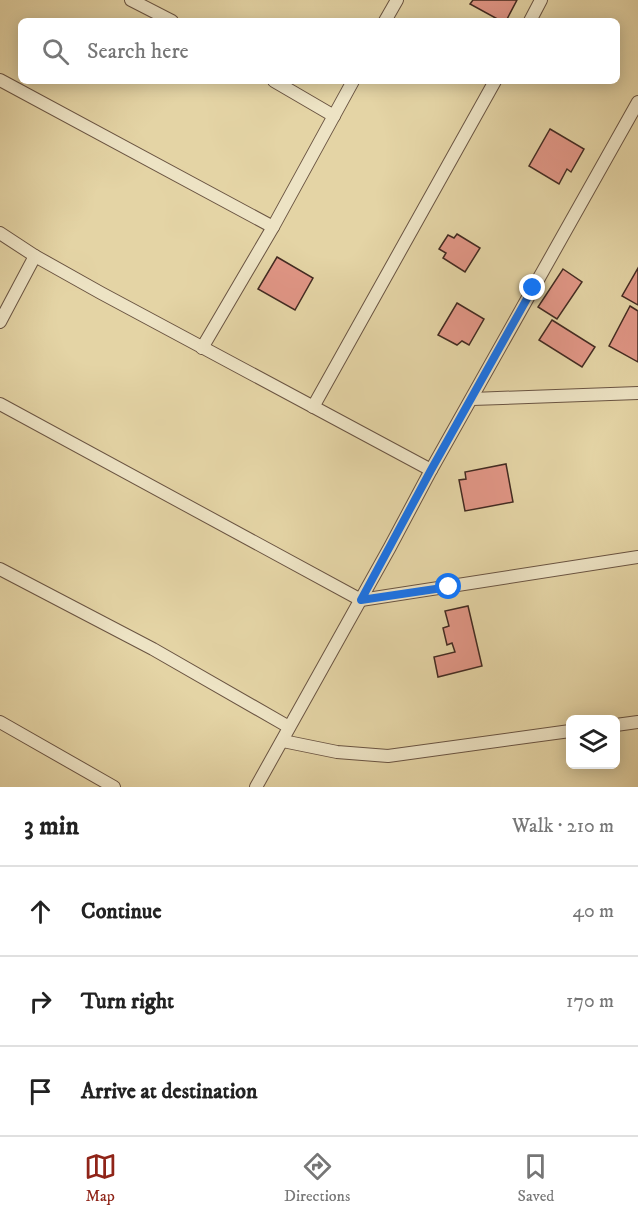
<!DOCTYPE html>
<html lang="en">
<head>
<meta charset="utf-8">
<style>
	body { margin:0; font-family:"IM FELL DW Pica",serif; background:#f6f6f6; color:#222 }
	.controls { position:absolute; right:18px; bottom:18px; display:grid; overflow:hidden; border-radius:9px; box-shadow:0 3px 15px #0003 }
	.controls button { width:54px; height:54px; display:grid; place-items:center; padding:0; border:0; border-bottom:2px solid #e0e0e0; background:#fff; color:#222; font:30px sans-serif }
	.stop { position:absolute; width:18px; height:18px; margin:-14px; border:4px solid #1a73e8; border-radius:50%; background:#fff }
	.stop.end { background:#1a73e8; border-color:#fff; box-shadow:0 2px 6px #0008 }
	.list { margin:0; padding:0; list-style:none }
	h2 { display:flex; justify-content:space-between; align-items:center; height:78px; margin:0; padding:0 24px; font-size:26px }
	h2 small { font-size:20px; font-weight:400; color:#767676 }
	.list li { display:grid; grid-template-columns:39px 1fr auto; gap:18px; align-items:center; box-sizing:border-box; height:90px; padding:0 24px; border-top:2px solid #e0e0e0 }
	.list b { display:block; font-size:22px; white-space:nowrap }
	.list em { font-size:20px; font-style:normal; color:#767676 }
	.icon { flex:none; width:33px; height:33px; fill:none; stroke:currentColor; stroke-width:2; stroke-linecap:round; stroke-linejoin:round }
	.map { position:relative; flex:none; width:638px; height:787px; overflow:hidden }
	.search { position:absolute; background:#fff; box-shadow:0 3px 15px #0003; left:18px; right:18px; top:18px; height:66px; display:flex; align-items:center; gap:15px; box-sizing:border-box; padding:0 21px; border-radius:9px; color:#767676; font-size:22px }
	.sheet { height:348px; background:#fff }
	nav { display:flex; justify-content:space-around; align-items:center; box-sizing:border-box; height:84px; border-top:2px solid #e0e0e0; background:#fff; font-size:16px; color:#767676 }
	nav a { display:grid; justify-items:center; gap:3px }
	nav .on { color:#8f2418 }
	.map>svg:first-child { display:block }
	.building { fill:#e19686; stroke:#422a21; stroke-width:1.5 }
	.lines { fill:none; stroke-linecap:round; stroke-linejoin:round }
	.minor-casing { stroke:#6a5442; stroke-width:14 }
	.minor { stroke:#ede3c4; stroke-width:12 }
	.route { stroke:#1a73e8; stroke-width:8 }
</style>
</head>
<body>
<div class="map">
<svg width="638" height="787" viewBox="0 0 638 787">
	<rect width="100%" height="100%" fill="#e4d4a5"/>
	<filter id="stains"><feTurbulence type="fractalNoise" baseFrequency=".00333" numOctaves="4"/><feColorMatrix values="0 0 0 0 .2 0 0 0 0 .09 0 0 0 0 .02 0 0 0 .5 -.17"/></filter>
	<radialGradient id="worn" r=".72"><stop offset=".6" stop-color="#630" stop-opacity="0"/><stop offset="1" stop-color="#630" stop-opacity=".3"/></radialGradient>
	<g class="building">
		<path d="M473 0H517L506 21H501L470 4Z"/>
		<path d="M550 129 584 149 571 172 567 169 559 184 529 166Z"/>
		<path d="M457 234 480 248 465 272 443 258 446 253 439 249 448 235 454 238Z"/>
		<path d="M277 257 313 278 295 310 258 289Z"/>
		<path d="M638 268V305L622 296Z"/>
		<path d="M563 269 582 282 557 319 538 307Z"/>
		<path d="M457 303 484 319 469 345 462 341 457 345 438 335Z"/>
		<path d="M630 306 638 311V362L609 346Z"/>
		<path d="M552 320 595 347 582 367 539 340Z"/>
		<path d="M506 464 513 502 465 511 459 480 466 479 465 472Z"/>
		<path d="M468 606 482 666 438 677 434 657 455 652 452 643 447 645 443 628 449 626 445 611Z"/>
	</g>
	<g class="lines">
		<g class="minor-casing">
			<g id="minor">
				<path d="M131 0 172 21"/>
				<path d="M385 21 397 0"/>
				<path d="M530 21 541 0"/>
				<path d="M0 80 273 227"/>
				<path d="M274 81 334 116"/>
				<path d="M0 233 35 256 101 293 431 470"/>
				<path d="M0 322 35 256"/>
				<path d="M202 348 273 227 353 81"/>
				<path d="M472 399 638 393"/>
				<path d="M0 404 361 600 638 557"/>
				<path d="M313 407 495 81"/>
				<path d="M0 569 153 649 289 727"/>
				<path d="M0 722 114 787"/>
				<path d="M616 725 638 722"/>
				<path d="M283 741 337 752 388 756 570 731"/>
				<path d="M256 787 390 547 431 470 638 102"/>
			</g>
		</g>
		<use href="#minor" class="minor"/>
	</g>
	<g class="lines">
		<path class="route" d="M449 587 361 600 431 470 533 288"/>
	</g>
	<rect width="100%" height="100%" filter="url(#stains)"/>
	<rect width="100%" height="100%" fill="url(#worn)"/>
</svg>
<div class="controls">
<button><svg class="icon" aria-label="layers" viewBox="0 0 24 24"><path d="M12 4l9 5-9 5-9-5zM3 14l9 5 9-5"/></svg></button>
</div>
<div class="stop" style="left:449px;top:587px"></div>
<div class="stop end" style="left:533px;top:288px"></div>
<div class="search"><svg class="icon" aria-label="search" viewBox="0 0 24 24"><circle cx="10" cy="10" r="6"/><path d="M15 15l6 6"/></svg>Search here</div>
</div>
<section class="sheet">
<h2>3 min<small>Walk · 210 m</small></h2>
<ul class="list">
<li><svg class="icon" aria-label="ahead" viewBox="0 0 24 24"><path d="M12 20V5M6 11l6-6 6 6"/></svg><div><b>Continue</b></div><em>40 m</em></li>
<li><svg class="icon" aria-label="right" viewBox="0 0 24 24"><path d="M7 20v-9h11M14 6l5 5-5 5"/></svg><div><b>Turn right</b></div><em>170 m</em></li>
<li><svg class="icon" aria-label="arrive" viewBox="0 0 24 24"><path d="M6 21V4h12l-3 4 3 4H6"/></svg><div><b>Arrive at destination</b></div></li>
</ul>
</section>
<nav>
<a class="on"><svg class="icon" aria-label="map" viewBox="0 0 24 24"><path d="M3 6l6-2 6 2 6-2v14l-6 2-6-2-6 2zM9 4v14M15 6v14"/></svg>Map</a>
<a><svg class="icon" aria-label="directions" viewBox="0 0 24 24"><path d="M12 3l9 9-9 9-9-9zM9 14v-3h6M13 9l2 2-2 2"/></svg>Directions</a>
<a><svg class="icon" aria-label="saved" viewBox="0 0 24 24"><path d="M7 4h10v16l-5-4-5 4z"/></svg>Saved</a>
</nav>
</body>
</html>
